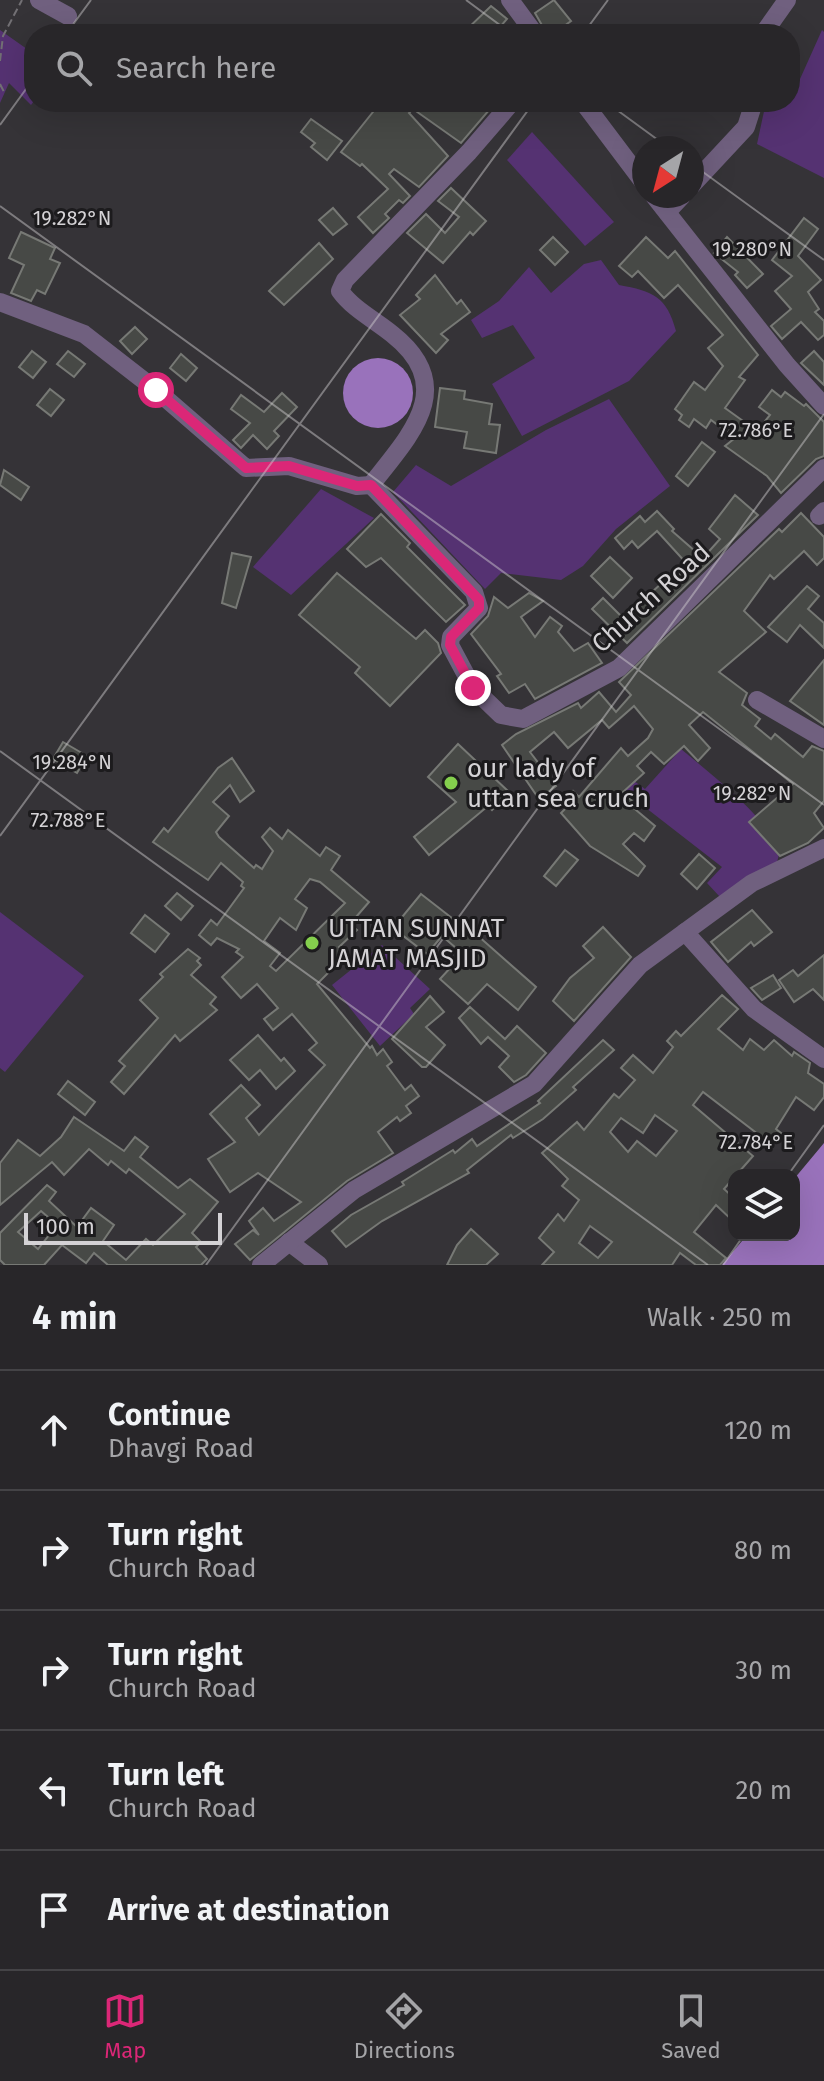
<!DOCTYPE html>
<html lang="en">
<head>
<meta charset="utf-8">
<style>
	body { margin:0; font-family:"Fira Sans",sans-serif; background:#302e31; color:#f1f3f6 }
	.controls { position:absolute; right:24px; bottom:24px; display:grid; overflow:hidden; border-radius:16px; box-shadow:0 8px 32px #0002 }
	.controls button { width:72px; height:72px; display:grid; place-items:center; padding:0; border:0; border-bottom:2px solid #444346; background:#282629; color:#f1f3f6; font:40px sans-serif }
	.compass { position:absolute; left:632px; top:136px; width:72px; height:72px; border-radius:50%; background:#282629; box-shadow:0 8px 32px #0002; rotate:216deg }
	.scale { position:absolute; left:24px; bottom:20px; width:198px; box-sizing:border-box; padding-left:8px; border:4px solid #d4d2d5; border-top:0; font-size:22px; line-height:28px; white-space:nowrap; color:#d4d2d5; -webkit-text-stroke:6px #1c1b1d; paint-order:stroke }
	.stop { position:absolute; width:24px; height:24px; margin:-18px; border:6px solid #db2777; border-radius:50%; background:#fff }
	.stop.end { background:#db2777; border-color:#fff; box-shadow:0 2px 8px #0008 }
	.list { margin:0; padding:0; list-style:none }
	h2 { display:flex; justify-content:space-between; align-items:center; height:104px; margin:0; padding:0 32px; font-size:34px }
	h2 small { font-size:26px; font-weight:400; color:#a5a5a8 }
	.list li { display:grid; grid-template-columns:52px 1fr auto; gap:24px; align-items:center; box-sizing:border-box; height:120px; padding:0 32px; border-top:2px solid #444346 }
	.list b { display:block; font-size:30px; white-space:nowrap }
	.list p { margin:0; font-size:26px; white-space:nowrap; color:#a5a5a8 }
	.list em { font-size:26px; font-style:normal; color:#a5a5a8 }
	.icon { flex:none; width:44px; height:44px; fill:none; stroke:currentColor; stroke-width:2; stroke-linecap:round; stroke-linejoin:round }
	.map { position:relative; flex:none; width:824px; height:1265px; overflow:hidden }
	.search { position:absolute; background:#282629; box-shadow:0 8px 32px #0002; left:24px; right:24px; top:24px; height:88px; display:flex; align-items:center; gap:20px; box-sizing:border-box; padding:0 28px; border-radius:32px; color:#a5a5a8; font-size:30px }
	.sheet { height:704px; background:#282629 }
	nav { display:flex; justify-content:space-around; align-items:center; box-sizing:border-box; height:112px; border-top:2px solid #444346; background:#282629; font-size:22px; color:#a5a5a8 }
	nav a { display:grid; justify-items:center; gap:4px }
	nav .on { color:#db2777 }
	.map>svg:first-child { display:block }
	.green { fill:#553272 }
	.water { fill:#9972bb }
	.building { fill:#474946; stroke:#777975; stroke-width:2; fill-rule:evenodd }
	.lines { fill:none; stroke-linecap:round; stroke-linejoin:round }
	.path { stroke:#727074; stroke-width:2; stroke-dasharray:8 4; stroke-linecap:butt }
	.minor { stroke:#70607f; stroke-width:18 }
	.route { stroke:#db2777; stroke-width:10 }
	.ticks { fill:none; stroke:#d4d2d5; stroke-width:2; stroke-opacity:0.45 }
	.poi-dot { fill:#84cf4d; stroke:#1c1b1d; stroke-width:3 }
	.labels { text-anchor:middle; dominant-baseline:central; stroke-width:6; stroke-linejoin:round; paint-order:stroke }
	.street-label { font-size:26px; fill:#d4d2d5; stroke:#1c1b1d }
	.poi-label { font-size:26px; fill:#d4d2d5; stroke:#1c1b1d; text-anchor:start }
	.ticks-label { font-size:20px; text-anchor:middle; fill:#d4d2d5; stroke:#1c1b1d; stroke-width:6; stroke-linejoin:round; paint-order:stroke }
</style>
</head>
<body>
<div class="map">
<svg width="824" height="1265" viewBox="0 0 824 1265">
	<rect width="100%" height="100%" fill="#353337"/>
	<g class="green">
		<path d="M0 30 34 54V101L31 105 9 83 0 103Z"/>
		<path d="M822 30 824 32V178L757 144 766 102H790V78L800 79Z"/>
		<path d="M532 132 614 222 585 246 507 160Z"/>
		<path d="M601 260 619 285C653 291 667 297 676 331L629 381 522 436 492 384 535 358 513 325 482 338 471 320 499 301 529 267 551 293 584 264Z"/>
		<path d="M609 399 670 486 616 529 583 566 561 580 501 573 485 589 393 492 416 465 451 486 546 430Z"/>
		<path d="M321 489 374 518 291 595 253 567Z"/>
		<path d="M681 749C718 780 754 807 781 848L777 862 720 897 707 883 722 867 610 780 619 770 645 789Z"/>
		<path d="M0 912 84 976 5 1072 0 1068Z"/>
		<path d="M382 945 430 989 410 1008 414 1014 380 1046 332 985Z"/>
	</g>
	<g class="water">
		<circle cx="378" cy="393" r="35"/>
		<path d="M824 1143V1265H722L747 1235H794V1179Z"/>
	</g>
	<g class="building">
		<path d="M554 0 571 21 553 34H547L535 13Z"/>
		<path d="M491 6 507 19 494 34H462Z"/>
		<path d="M381 102H496L461 143 413 109 409 113 448 156 419 187 394 169 389 174 410 196 403 203 399 200 385 214 389 218 373 233 358 217 388 189 362 164 360 166 341 152Z"/>
		<path d="M311 119 342 141 327 160 311 147 315 143 301 132Z"/>
		<path d="M451 188 486 221 473 235 470 232 443 263 407 233 426 214 445 233 459 217 438 201Z"/>
		<path d="M333 208 347 224 333 235 319 220Z"/>
		<path d="M804 218 818 229 798 256 821 280 808 292 819 309 815 312 824 321V335L818 340 801 322 782 339 771 326 791 309 775 291 792 276 772 260Z"/>
		<path d="M21 232 55 248 50 259 60 263 45 294 37 290 31 301 11 293 24 265 9 258Z"/>
		<path d="M553 237 568 252 555 265 540 250Z"/>
		<path d="M646 237 668 258 675 251 758 355 739 377 745 380 725 408 757 431 770 415 759 407 772 390 781 397 785 392 804 406 806 404 824 422V456L816 459 781 493 767 476 725 446 735 438 711 420 706 428 694 419 689 427 679 420 682 415 675 409 694 382 705 390 723 366 708 348 723 335 678 285 664 298 638 271 632 277 619 266Z"/>
		<path d="M727 237 763 274 747 288 735 275 738 272 714 253Z"/>
		<path d="M319 243 333 259 284 305 269 291Z"/>
		<path d="M435 275 457 304 461 300 470 312 441 334 448 340 436 353 400 315 420 299 416 295Z"/>
		<path d="M135 327 147 339 132 354 120 341Z"/>
		<path d="M32 351 46 362 33 378 19 367Z"/>
		<path d="M68 351 85 364 74 377 57 364Z"/>
		<path d="M814 351 824 362V385L801 363Z"/>
		<path d="M181 354 197 368 186 381 170 368Z"/>
		<path d="M440 388 465 391 464 399 492 404 489 424 500 425 496 453 464 448 467 432 435 427Z"/>
		<path d="M50 389 64 400 51 416 37 405Z"/>
		<path d="M282 393 297 407 274 431 279 436 267 449 253 435 241 448 233 440 250 423 231 409 241 395 264 412Z"/>
		<path d="M702 442 715 452 688 486 676 476Z"/>
		<path d="M4 470 29 487 21 500 0 485Z"/>
		<path d="M735 495 758 515 627 643 592 609 603 598 623 618 662 583 667 589 688 565 657 531 638 548 632 541 624 549 615 538 640 516 645 522 657 511 674 529 672 531 703 558 720 539 709 529Z"/>
		<path d="M801 513 824 537V558L817 565 804 551 774 579 770 575 744 611 766 632 719 672 747 693 742 705 760 719 755 726 771 739 775 734 803 757 812 746 824 751V801L814 813 824 828 808 843 780 856 749 822 793 784 703 712 689 725 710 748 698 761 684 746 664 764 651 752 637 766 644 773 623 792 633 802 630 805 655 826 644 841 634 833 623 844 645 866 638 876 590 846 561 813 567 807 563 800 573 791 579 797 621 748 628 756 648 738 653 729 634 706 609 728 602 720 568 748 554 732 530 752 556 786 539 799 502 745 516 734 578 703 581 708 599 692 616 712 631 695 619 682 779 529 782 532Z"/>
		<path d="M381 514 410 543 407 547 465 605 446 622 381 558 366 567 347 549Z"/>
		<path d="M232 553 251 557 236 608 222 603Z"/>
		<path d="M610 557 632 578 613 598 591 576Z"/>
		<path d="M337 573 416 639 425 630 438 643 441 653 390 706 355 673 360 667 299 615Z"/>
		<path d="M807 586 819 596 808 609 824 623V648L800 625 787 642 768 627Z"/>
		<path d="M529 593 543 601 521 617 535 637 550 617 562 626 558 632 574 651 588 643 602 663 535 699 525 684 509 693 497 676 501 674 471 634 488 616 494 597 508 608Z"/>
		<path d="M824 660V725L790 701Z"/>
		<path d="M63 742 87 756 77 773 53 759Z"/>
		<path d="M458 744 509 792 492 810 488 806 429 855 414 837 456 802 428 777Z"/>
		<path d="M232 758 254 791 240 802 230 785 213 802 229 816 216 832 219 837 254 868 256 865 262 869 273 851 262 837 270 828 282 839 288 830 320 856 326 847 340 856 331 870 369 902 350 924 357 930 339 947 347 954 317 984 370 1048 372 1046 377 1055 383 1049 392 1062 387 1066 405 1090 411 1085 419 1096 406 1106 411 1113 400 1121 397 1117 378 1132 393 1153 347 1181 250 1260 235 1244 253 1230 259 1235 249 1221 263 1208 274 1221 301 1202 258 1173 230 1192 208 1159 235 1142 210 1114 241 1085 260 1105 246 1118 259 1135 325 1065 309 1050 317 1043 292 1014 273 1030 264 1019 278 1008 257 984 241 998 222 977 243 957 236 952 239 949 217 938 211 945 199 935 211 920 217 925 244 888 241 886 243 882 221 863 208 880 153 842 164 828 168 832 218 768ZM310 879 320 882 345 903 276 971 270 966 280 953 264 941 280 918 296 930 307 908 295 899Z"/>
		<path d="M565 850 578 860 556 886 544 876Z"/>
		<path d="M699 854 715 868 697 889 681 874Z"/>
		<path d="M177 893 193 906 181 920 165 906Z"/>
		<path d="M421 894 466 929 468 927 536 987 518 1010 487 984 468 1004 440 979 463 954 442 936 427 954 393 928Z"/>
		<path d="M752 910 772 932 754 946 751 942 728 962 711 942Z"/>
		<path d="M145 915 169 934 155 952 131 933Z"/>
		<path d="M603 927 631 957 574 1021 553 1001 570 978 594 958 583 946Z"/>
		<path d="M188 949 200 958 197 961 201 965 191 975 216 997 210 1004 217 1010 180 1041 175 1035 124 1094 111 1082 125 1066 119 1061 158 1018 140 1000 163 977 160 974Z"/>
		<path d="M824 955V1000L813 989 794 1002 779 980 793 970 798 976Z"/>
		<path d="M773 975 781 988 762 1000 751 988Z"/>
		<path d="M722 995 738 1009 718 1029 743 1050 750 1039 764 1050 774 1040 792 1056 794 1052 810 1063 808 1073 824 1084V1097L814 1110 796 1097 776 1129 781 1133 772 1145 703 1092 693 1105 753 1156 724 1189 734 1198V1222L716 1205 694 1232 726 1258 720 1265H696L680 1253 672 1265H542L554 1252 539 1238 558 1214 564 1221 579 1200 562 1186 568 1179 542 1153 577 1122 584 1130 614 1094 619 1098 635 1080 621 1068 633 1055 653 1073 673 1047 667 1041 676 1031 681 1036ZM655 1115 677 1131 656 1156 637 1141 628 1152 610 1132 621 1118 643 1133ZM590 1226 612 1242 598 1258 579 1243Z"/>
		<path d="M430 996 444 1012 426 1027 445 1045 426 1067H422L392 1039Z"/>
		<path d="M470 1007 505 1039 517 1026 546 1053 526 1075 514 1082 499 1067 509 1056 488 1037 481 1044 459 1018Z"/>
		<path d="M258 1035 281 1061 284 1058 295 1071 276 1089 260 1070 249 1080 230 1060Z"/>
		<path d="M603 1040 614 1050 573 1087 576 1090 543 1119 513 1138 511 1135 467 1170 469 1173 382 1221 346 1247 332 1231 351 1215 404 1185 402 1182 453 1150 455 1153 472 1139 477 1146 540 1103 538 1101Z"/>
		<path d="M68 1081 95 1102 85 1115 58 1094Z"/>
		<path d="M74 1117 124 1151 135 1137 148 1147 140 1157 178 1188 190 1179 218 1202 192 1233 201 1242 196 1247 207 1259 201 1265H108L94 1253 86 1263 62 1245 44 1265H5L0 1260V1233L47 1185 56 1192 49 1201 77 1227 91 1208 114 1225 103 1241 126 1260 146 1239 153 1245 185 1214 129 1169 126 1173 111 1161 108 1165 89 1149 64 1175 52 1162 0 1205V1163L18 1140 40 1156 61 1137ZM41 1211 57 1225 38 1249 18 1232Z"/>
		<path d="M471 1229 498 1254 486 1265H447L457 1245Z"/>
	</g>
	<g class="lines">
		<g class="path">
			<path d="M0 61 3 36 22 0"/>
			<path d="M0 84 4 92"/>
		</g>
		<g class="minor">
			<path d="M39 0 68 16"/>
			<path d="M510 0 535 34"/>
			<path d="M763 34 787 0"/>
			<path d="M583 102 644 183"/>
			<path d="M692 185 746 127 754 102"/>
			<path d="M654 196 787 365 824 406"/>
			<path d="M667 212 682 196"/>
			<path d="M0 302 84 334 156 390 246 468 289 466 357 486 371 485"/>
			<path d="M371 485 474 592 479 608 451 637 450 645 473 688 501 715 523 719 619 668 824 468"/>
			<path d="M371 485C410 435 459 387 392 334 375 320 353 309 340 291L345 280 469 152 512 102"/>
			<path d="M819 516 824 511"/>
			<path d="M757 700 824 739"/>
			<path d="M685 932 754 1009 824 1059"/>
			<path d="M289 1242 319 1265"/>
			<path d="M261 1265 354 1190 534 1084 640 965 752 883 824 848"/>
		</g>
	</g>
	<g class="lines">
		<path class="route" d="M156 390 246 468 289 466 357 486 371 485 479 600V608L451 637 450 645 473 688"/>
	</g>
	<path class="ticks" d="M466 0 512 34M66 34 91 0M583 34 608 0M606 102 669 148M0 125 34 78M692 164 824 260M0 206 824 805M0 751 708 1265M0 836 534 102M788 1175 824 1125M206 1265 824 414M723 1265 744 1235"/>
	<g class="poi-dot">
		<circle cx="451" cy="783" r="8"/>
		<circle cx="312" cy="943" r="8"/>
	</g>
	<g class="labels">
		<g class="street-label">
			<text transform="translate(651 598) rotate(-42)">Church Road</text>
		</g>
		<g class="poi-label">
			<text x="467" y="768">our lady of<tspan x="467" dy="30">uttan sea cruch</tspan></text>
			<text x="328" y="928">UTTAN SUNNAT<tspan x="328" dy="30">JAMAT MASJID</tspan></text>
		</g>
	</g>
	<g class="ticks-label">
		<text x="72" y="225">19.282°N</text>
		<text x="752" y="256">19.280°N</text>
		<text x="756" y="437">72.786°E</text>
		<text x="72" y="769">19.284°N</text>
		<text x="752" y="800">19.282°N</text>
		<text x="68" y="827">72.788°E</text>
		<text x="756" y="1149">72.784°E</text>
	</g>
</svg>
<div class="controls">
<button><svg class="icon" aria-label="layers" viewBox="0 0 24 24"><path d="M12 4l9 5-9 5-9-5zM3 14l9 5 9-5"/></svg></button>
</div>
<svg class="compass" viewBox="-18 -18 36 36"><path d="M0-13l5 13h-10z" fill="#e53935"/><path d="M0 13l5-13h-10z" fill="#a5a5a8"/></svg>
<div class="scale">100 m</div>
<div class="stop" style="left:156px;top:390px"></div>
<div class="stop end" style="left:473px;top:688px"></div>
<div class="search"><svg class="icon" aria-label="search" viewBox="0 0 24 24"><circle cx="10" cy="10" r="6"/><path d="M15 15l6 6"/></svg>Search here</div>
</div>
<section class="sheet">
<h2>4 min<small>Walk · 250 m</small></h2>
<ul class="list">
<li><svg class="icon" aria-label="ahead" viewBox="0 0 24 24"><path d="M12 20V5M6 11l6-6 6 6"/></svg><div><b>Continue</b><p>Dhavgi Road</p></div><em>120 m</em></li>
<li><svg class="icon" aria-label="right" viewBox="0 0 24 24"><path d="M7 20v-9h11M14 6l5 5-5 5"/></svg><div><b>Turn right</b><p>Church Road</p></div><em>80 m</em></li>
<li><svg class="icon" aria-label="right" viewBox="0 0 24 24"><path d="M7 20v-9h11M14 6l5 5-5 5"/></svg><div><b>Turn right</b><p>Church Road</p></div><em>30 m</em></li>
<li><svg class="icon" aria-label="left" viewBox="0 0 24 24"><path d="M17 20v-9H6M10 6l-5 5 5 5"/></svg><div><b>Turn left</b><p>Church Road</p></div><em>20 m</em></li>
<li><svg class="icon" aria-label="arrive" viewBox="0 0 24 24"><path d="M6 21V4h12l-3 4 3 4H6"/></svg><div><b>Arrive at destination</b></div></li>
</ul>
</section>
<nav>
<a class="on"><svg class="icon" aria-label="map" viewBox="0 0 24 24"><path d="M3 6l6-2 6 2 6-2v14l-6 2-6-2-6 2zM9 4v14M15 6v14"/></svg>Map</a>
<a><svg class="icon" aria-label="directions" viewBox="0 0 24 24"><path d="M12 3l9 9-9 9-9-9zM9 14v-3h6M13 9l2 2-2 2"/></svg>Directions</a>
<a><svg class="icon" aria-label="saved" viewBox="0 0 24 24"><path d="M7 4h10v16l-5-4-5 4z"/></svg>Saved</a>
</nav>
</body>
</html>
